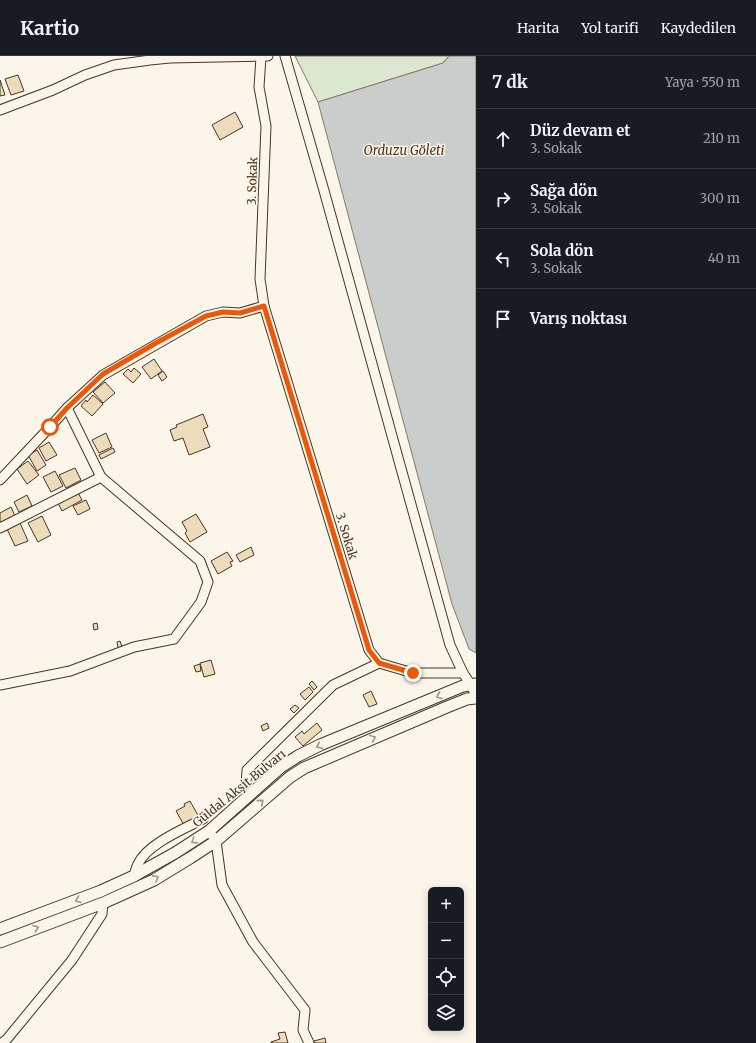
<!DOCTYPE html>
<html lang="tr">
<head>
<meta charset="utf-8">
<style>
	body { margin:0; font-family:Merriweather,serif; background:#242831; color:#f1f3f6 }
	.controls { position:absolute; right:12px; bottom:12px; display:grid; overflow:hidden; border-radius:6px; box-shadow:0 2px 10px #0003 }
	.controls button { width:36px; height:36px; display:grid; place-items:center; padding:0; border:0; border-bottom:1px solid #363941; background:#171b24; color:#f1f3f6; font:20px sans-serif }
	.stop { position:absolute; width:12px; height:12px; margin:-9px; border:3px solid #ea580c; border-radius:50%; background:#fff }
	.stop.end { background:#ea580c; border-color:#fff; box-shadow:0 1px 4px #0008 }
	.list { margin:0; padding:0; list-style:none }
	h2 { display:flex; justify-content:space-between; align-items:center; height:52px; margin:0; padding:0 16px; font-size:17px }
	h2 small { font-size:13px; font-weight:400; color:#9ea1a6 }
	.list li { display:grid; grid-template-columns:26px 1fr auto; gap:12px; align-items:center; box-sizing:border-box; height:60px; padding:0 16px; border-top:1px solid #363941 }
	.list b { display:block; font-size:15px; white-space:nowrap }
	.list p { margin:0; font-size:13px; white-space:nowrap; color:#9ea1a6 }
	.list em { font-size:13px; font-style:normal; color:#9ea1a6 }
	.icon { flex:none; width:22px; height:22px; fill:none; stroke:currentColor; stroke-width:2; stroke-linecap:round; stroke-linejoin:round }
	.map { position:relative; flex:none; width:476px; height:987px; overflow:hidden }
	header { display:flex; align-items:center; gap:24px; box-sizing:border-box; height:56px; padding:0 20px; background:#171b24; border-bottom:1px solid #363941 }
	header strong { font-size:19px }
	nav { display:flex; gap:22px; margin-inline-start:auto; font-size:14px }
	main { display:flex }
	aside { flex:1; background:#171b24 }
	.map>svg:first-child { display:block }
	.green { fill:#dce7d0; stroke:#887966 }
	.water { fill:#c9cecd; stroke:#887966 }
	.building { fill:#ecdcbc; stroke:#4a3520 }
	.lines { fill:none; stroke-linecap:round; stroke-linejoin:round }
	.minor-casing { stroke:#4a3520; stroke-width:11 }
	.major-casing { stroke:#4a3520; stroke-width:13 }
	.minor { stroke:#fbf6e9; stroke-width:9 }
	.major { stroke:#fbf6e9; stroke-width:11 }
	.oneway { stroke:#a29684 }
	.route { stroke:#ea580c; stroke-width:5 }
	.labels { text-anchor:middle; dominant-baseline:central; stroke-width:3; stroke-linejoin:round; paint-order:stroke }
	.street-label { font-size:12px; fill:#4a3520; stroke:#fbf6e9 }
	.water-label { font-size:13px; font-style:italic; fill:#4a3520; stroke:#fbf6e9 }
</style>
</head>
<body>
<header>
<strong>Kartio</strong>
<nav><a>Harita</a><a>Yol tarifi</a><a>Kaydedilen</a></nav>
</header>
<main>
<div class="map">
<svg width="476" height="987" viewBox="0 0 476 987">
	<rect width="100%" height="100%" fill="#fbf6e9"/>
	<path class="green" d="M295 0H449L443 7 318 46Z"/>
	<path class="water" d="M449 0H476V597L469 593 452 548 318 46 443 7Z"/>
	<g class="building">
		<path d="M18 19 24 35 11 39 5 23Z"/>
		<path d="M0 24 5 39 0 40Z"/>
		<path d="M235 56 243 71 220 84 212 69Z"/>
		<path d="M154 303 162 315 151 323 142 311Z"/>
		<path d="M134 312 141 318 133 327 123 318 128 313 131 316Z"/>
		<path d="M163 315 167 321 162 325 158 319Z"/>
		<path d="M105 326 115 337 103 347 93 336Z"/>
		<path d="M93 339 103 348 92 360 81 350 86 344 87 346Z"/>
		<path d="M203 358 208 371 203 373 210 391 189 399 183 382 174 385 170 374 177 371 176 369Z"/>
		<path d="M106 377 112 391 99 397 92 384Z"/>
		<path d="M49 386 57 399 46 405 39 392Z"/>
		<path d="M113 392 115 396 101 403 99 399Z"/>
		<path d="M37 394 46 409 37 415 28 399Z"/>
		<path d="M28 405 39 419 27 428 17 413Z"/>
		<path d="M75 412 81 424 66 432 59 419Z"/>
		<path d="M55 415 63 430 51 436 43 421Z"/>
		<path d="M77 435 82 444 62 455 57 445Z"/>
		<path d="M27 439 32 450 19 456 14 446Z"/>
		<path d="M86 444 90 453 78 459 73 450Z"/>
		<path d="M11 451 15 460 0 468V457Z"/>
		<path d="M196 458 207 476 190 486 185 477 187 475 182 466Z"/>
		<path d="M42 460 51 479 38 486 28 467Z"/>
		<path d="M20 467 28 485 15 490 7 473Z"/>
		<path d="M251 491 254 499 240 506 236 499Z"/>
		<path d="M227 496 233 505 230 506 232 510 218 518 211 505Z"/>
		<path d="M97 567 98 573 94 574 93 568Z"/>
		<path d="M120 585 122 591 118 592 117 586Z"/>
		<path d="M211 604 215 618 204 621 200 607Z"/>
		<path d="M200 608 201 615 196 616 194 610Z"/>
		<path d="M312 625 317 631 314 634 309 628Z"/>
		<path d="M309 631 313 636 305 644 300 638Z"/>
		<path d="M371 635 377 648 369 651 363 639Z"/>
		<path d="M295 649 299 652 294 657 290 653Z"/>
		<path d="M267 667 269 672 263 675 261 670Z"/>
		<path d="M317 667 322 674 303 690 295 681 302 675 304 678Z"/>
		<path d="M190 745 199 761 184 769 176 755 185 750 184 748Z"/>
		<path d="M285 976 288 987H271V986L280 983 278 977Z"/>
		<path d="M325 982 326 987H315L314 985Z"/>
	</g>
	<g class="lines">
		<g class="minor-casing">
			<g id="minor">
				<path d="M285 0 323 131 450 589 463 617"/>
				<path d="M261 1 259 31 266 70 260 223 264 250 369 594 379 607 413 617H463L471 629 476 640"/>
				<path d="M0 54 53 34 85 19 114 9 150 4 170 2 268 0"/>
				<path d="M0 424 50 371 67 352 103 319 206 260 223 256 240 257 264 250"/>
				<path d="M0 472 101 421"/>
				<path d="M0 629 70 615 134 591 174 583 201 546 208 526 200 505 101 421 67 352"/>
				<path d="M246 729 247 714 333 629 379 607"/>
				<path d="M209 775 216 785 222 829 253 886 305 954 303 974 309 987"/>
				<path d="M134 820C135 816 136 812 138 808 147 788 184 773 203 763"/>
				<path d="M2 987 7 983 72 904 102 858 103 847"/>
			</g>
		</g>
		<g class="major-casing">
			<g id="major">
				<path d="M0 873 101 835 134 820 148 812 175 797 209 775 281 711 298 700 320 689 463 630 476 628"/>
				<path d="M0 886 103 847 154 824 190 802 216 785 290 721 304 712 447 651 467 643 476 642"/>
			</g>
		</g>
		<use href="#minor" class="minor"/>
		<use href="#major" class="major"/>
	</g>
	<defs><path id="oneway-chevron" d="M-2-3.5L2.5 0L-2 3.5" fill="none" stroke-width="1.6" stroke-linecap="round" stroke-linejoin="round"/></defs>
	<g class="oneway">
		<use href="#oneway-chevron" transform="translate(439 640) rotate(158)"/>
		<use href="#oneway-chevron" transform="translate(373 682) rotate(-23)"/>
		<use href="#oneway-chevron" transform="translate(319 690) rotate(155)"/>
		<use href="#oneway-chevron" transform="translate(261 746) rotate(-41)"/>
		<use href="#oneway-chevron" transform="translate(194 785) rotate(147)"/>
		<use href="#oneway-chevron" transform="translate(156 822) rotate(-29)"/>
		<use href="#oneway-chevron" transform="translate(78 844) rotate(159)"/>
		<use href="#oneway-chevron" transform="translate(36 872) rotate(-21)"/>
	</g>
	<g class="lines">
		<path class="route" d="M50 371 67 352 103 318 156 287 206 260 223 256 240 257 264 250 369 594 379 607 413 617"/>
	</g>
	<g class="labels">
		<g class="street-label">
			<text transform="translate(252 125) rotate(-88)">3. Sokak</text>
			<text transform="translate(347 480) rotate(73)">3. Sokak</text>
			<text transform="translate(239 732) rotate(-39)">Güldal Akşit Bulvarı</text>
		</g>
		<g class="water-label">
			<text x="404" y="94">Orduzu Göleti</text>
		</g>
	</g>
</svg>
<div class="controls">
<button>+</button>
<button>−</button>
<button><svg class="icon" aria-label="locate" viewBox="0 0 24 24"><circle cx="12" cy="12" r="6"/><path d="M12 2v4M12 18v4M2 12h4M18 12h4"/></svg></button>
<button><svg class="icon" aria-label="layers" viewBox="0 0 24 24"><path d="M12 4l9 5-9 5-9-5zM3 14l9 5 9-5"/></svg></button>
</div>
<div class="stop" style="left:50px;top:371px"></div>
<div class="stop end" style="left:413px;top:617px"></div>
</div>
<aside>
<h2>7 dk<small>Yaya · 550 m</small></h2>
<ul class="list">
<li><svg class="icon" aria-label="ahead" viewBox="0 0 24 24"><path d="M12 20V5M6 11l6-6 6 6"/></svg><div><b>Düz devam et</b><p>3. Sokak</p></div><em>210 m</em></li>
<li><svg class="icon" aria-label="right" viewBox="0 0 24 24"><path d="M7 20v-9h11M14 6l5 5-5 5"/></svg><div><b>Sağa dön</b><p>3. Sokak</p></div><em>300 m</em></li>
<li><svg class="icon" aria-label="left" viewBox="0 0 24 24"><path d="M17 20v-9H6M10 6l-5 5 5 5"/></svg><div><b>Sola dön</b><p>3. Sokak</p></div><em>40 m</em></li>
<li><svg class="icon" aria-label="arrive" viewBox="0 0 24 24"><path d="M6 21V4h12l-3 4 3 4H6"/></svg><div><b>Varış noktası</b></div></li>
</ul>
</aside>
</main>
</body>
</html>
